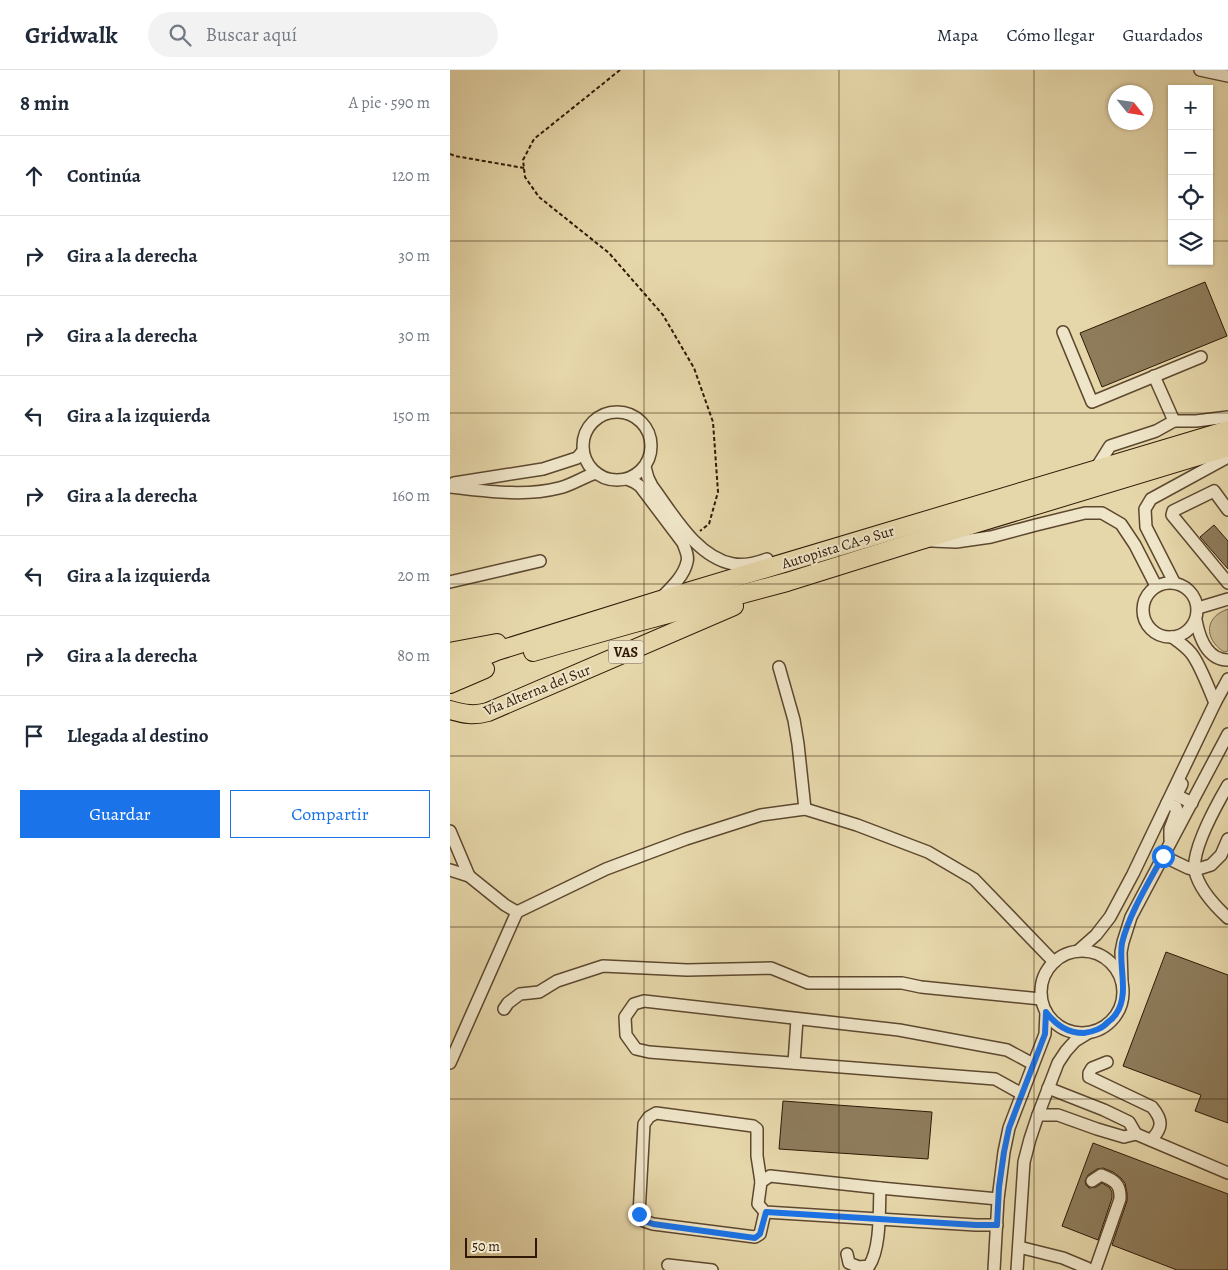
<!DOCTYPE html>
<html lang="es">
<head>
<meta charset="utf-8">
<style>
	body { margin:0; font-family:Alegreya,serif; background:#f2f2f3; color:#1f2937 }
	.controls { position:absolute; right:15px; top:15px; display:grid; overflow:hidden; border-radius:0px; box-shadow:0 1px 4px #0004 }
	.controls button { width:45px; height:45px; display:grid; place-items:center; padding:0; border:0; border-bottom:1px solid #e0e1e3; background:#fff; color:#1f2937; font:25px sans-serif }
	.compass { position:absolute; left:658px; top:15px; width:45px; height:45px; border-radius:50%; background:#fff; box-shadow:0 1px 4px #0004; rotate:120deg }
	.scale { position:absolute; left:15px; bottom:12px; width:72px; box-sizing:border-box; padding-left:5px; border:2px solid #2f1906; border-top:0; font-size:14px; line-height:18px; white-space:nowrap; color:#2f1906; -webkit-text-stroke:4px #efe5c8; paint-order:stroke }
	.stop { position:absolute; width:15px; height:15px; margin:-11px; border:4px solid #1a73e8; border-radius:50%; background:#fff }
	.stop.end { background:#1a73e8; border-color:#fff; box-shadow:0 1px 5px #0008 }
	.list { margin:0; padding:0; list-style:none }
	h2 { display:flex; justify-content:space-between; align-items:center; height:65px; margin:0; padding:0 20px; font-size:21px }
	h2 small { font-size:16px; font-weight:400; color:#747a83 }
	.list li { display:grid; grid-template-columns:32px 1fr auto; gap:15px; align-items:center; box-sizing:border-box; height:80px; padding:0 20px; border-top:1px solid #e0e1e3 }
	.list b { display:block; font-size:19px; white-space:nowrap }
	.list em { font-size:16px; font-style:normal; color:#747a83 }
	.actions { display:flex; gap:10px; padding:15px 20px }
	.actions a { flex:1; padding:11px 0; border:1px solid #1a73e8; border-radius:0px; text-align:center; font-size:18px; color:#1a73e8 }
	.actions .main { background:#1a73e8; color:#fff }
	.icon { flex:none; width:28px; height:28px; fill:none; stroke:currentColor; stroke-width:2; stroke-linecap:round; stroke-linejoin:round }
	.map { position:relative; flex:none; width:778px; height:1200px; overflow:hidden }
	header { display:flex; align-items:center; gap:30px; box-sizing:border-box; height:70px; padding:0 25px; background:#fff; border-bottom:1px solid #e0e1e3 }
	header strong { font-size:24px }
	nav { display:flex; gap:28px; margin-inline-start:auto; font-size:18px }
	.search { width:350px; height:45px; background:#f2f2f3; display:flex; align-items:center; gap:12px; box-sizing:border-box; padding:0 18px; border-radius:28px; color:#747a83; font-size:19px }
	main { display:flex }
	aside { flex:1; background:#fff }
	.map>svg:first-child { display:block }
	.green { fill:#c7b78e; stroke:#7b684a }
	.building { fill:#8e7c5b; stroke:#2f1906 }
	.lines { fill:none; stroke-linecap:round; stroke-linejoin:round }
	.minor-casing { stroke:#5d482f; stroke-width:14 }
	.highway-casing { stroke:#2f1906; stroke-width:20 }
	.path { stroke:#2f1906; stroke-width:2; stroke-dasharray:4 2.5; stroke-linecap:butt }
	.minor { stroke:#efe5c8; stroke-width:11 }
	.highway { stroke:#e6d7aa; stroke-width:18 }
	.route { stroke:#1a73e8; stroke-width:6 }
	.grid { fill:none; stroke:#2f1906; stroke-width:1; stroke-opacity:0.55 }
	.labels { text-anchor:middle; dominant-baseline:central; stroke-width:4; stroke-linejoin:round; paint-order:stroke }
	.shield { fill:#efe5c8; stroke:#695640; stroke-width:1 }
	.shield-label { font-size:14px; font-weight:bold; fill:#2f1906 }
	.street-label { font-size:15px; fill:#2f1906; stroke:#efe5c8 }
</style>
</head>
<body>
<header>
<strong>Gridwalk</strong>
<div class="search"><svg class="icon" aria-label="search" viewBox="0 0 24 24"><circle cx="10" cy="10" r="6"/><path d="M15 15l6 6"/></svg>Buscar aquí</div>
<nav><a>Mapa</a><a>Cómo llegar</a><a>Guardados</a></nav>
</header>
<main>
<aside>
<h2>8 min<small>A pie · 590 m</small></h2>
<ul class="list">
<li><svg class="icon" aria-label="ahead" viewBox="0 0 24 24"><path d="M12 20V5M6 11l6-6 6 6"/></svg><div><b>Continúa</b></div><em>120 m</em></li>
<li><svg class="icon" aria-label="right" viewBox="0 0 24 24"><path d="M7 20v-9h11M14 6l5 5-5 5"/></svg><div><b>Gira a la derecha</b></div><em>30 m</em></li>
<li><svg class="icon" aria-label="right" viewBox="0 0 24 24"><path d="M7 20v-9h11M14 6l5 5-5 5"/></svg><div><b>Gira a la derecha</b></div><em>30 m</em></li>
<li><svg class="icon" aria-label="left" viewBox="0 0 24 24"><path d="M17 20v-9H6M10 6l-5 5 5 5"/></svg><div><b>Gira a la izquierda</b></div><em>150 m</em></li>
<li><svg class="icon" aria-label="right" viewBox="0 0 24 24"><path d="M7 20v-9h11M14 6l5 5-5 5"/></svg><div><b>Gira a la derecha</b></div><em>160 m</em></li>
<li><svg class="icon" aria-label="left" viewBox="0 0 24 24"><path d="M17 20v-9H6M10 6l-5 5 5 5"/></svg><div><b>Gira a la izquierda</b></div><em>20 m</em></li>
<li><svg class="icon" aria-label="right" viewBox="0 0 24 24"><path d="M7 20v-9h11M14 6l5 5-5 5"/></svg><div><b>Gira a la derecha</b></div><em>80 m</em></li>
<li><svg class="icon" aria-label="arrive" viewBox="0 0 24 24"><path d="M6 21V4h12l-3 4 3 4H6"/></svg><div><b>Llegada al destino</b></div></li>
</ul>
<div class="actions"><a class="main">Guardar</a><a>Compartir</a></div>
</aside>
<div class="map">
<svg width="778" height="1200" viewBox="0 0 778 1200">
	<rect width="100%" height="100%" fill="#e6d7aa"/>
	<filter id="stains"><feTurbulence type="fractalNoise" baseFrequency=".004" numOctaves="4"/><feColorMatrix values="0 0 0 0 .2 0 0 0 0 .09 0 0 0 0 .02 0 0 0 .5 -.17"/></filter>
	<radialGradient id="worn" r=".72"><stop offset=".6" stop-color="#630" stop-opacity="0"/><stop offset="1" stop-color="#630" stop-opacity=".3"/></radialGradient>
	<path class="green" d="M778 539V581L774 582C754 569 754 547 778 539Z"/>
	<g class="building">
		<path d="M755 212 777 266 652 317 630 263Z"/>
		<path d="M764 455 778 471V499L750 467Z"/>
		<path d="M716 882 778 905V1053L745 1041 751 1025 673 996Z"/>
		<path d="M333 1031 482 1042 478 1089 329 1079Z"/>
		<path d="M643 1073 778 1124V1200H727L662 1175 677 1131V1123L675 1113 671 1108 663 1102 653 1098 647 1099 638 1105 635 1111 636 1115 639 1118 646 1117 652 1113 659 1117 662 1122V1128L648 1170 612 1156Z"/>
	</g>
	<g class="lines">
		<g class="minor-casing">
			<g id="minor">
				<path d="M750 0 778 6"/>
				<path d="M613 262 642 332 751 287"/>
				<path d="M704 306 724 351"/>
				<circle cx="167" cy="376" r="34"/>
				<path d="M195 397 198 408 202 416C223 444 246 487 283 494 294 496 306 493 317 489"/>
				<path d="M645 400 660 376 706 361 724 351H746L778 347"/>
				<path d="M177 409 184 412 190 416 233 473C235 479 239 486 237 492 234 506 221 518 211 528"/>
				<path d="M4 413 93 399 127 388 133 381"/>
				<path d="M0 417C36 421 74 427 109 418 122 415 133 407 146 403"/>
				<path d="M778 440 764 421 723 441 722 445 778 513"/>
				<path d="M482 471 506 472 541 467 586 455 635 443H652L671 454 685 475 706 516"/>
				<path d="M0 512 90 491"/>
				<path d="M724 512 696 457 695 439 701 429 778 387"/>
				<circle cx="720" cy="540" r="27"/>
				<path d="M748 538 778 529"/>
				<path d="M746 550C749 566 757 590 778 590"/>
				<path d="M722 567C729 572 735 576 741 583 750 594 759 619 765 633"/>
				<path d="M329 597 344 650 348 674 355 739"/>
				<path d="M732 714 728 722V726L742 733"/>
				<path d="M778 715C767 734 741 780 745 801 749 819 765 836 778 848"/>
				<path d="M717 733 726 737 727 740 720 759V770"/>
				<path d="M0 761 19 806"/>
				<path d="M713 786 738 798 745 800 761 795 771 785 778 769"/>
				<path d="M0 800 19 806 55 835 67 842 156 799 236 769 311 745 355 739 407 755 478 782 524 809 604 892"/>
				<path d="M629 880 646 865 660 847 683 804 765 633 778 609"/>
				<circle cx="632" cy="922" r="41"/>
				<path d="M672 912 671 882 673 872 681 847 778 664"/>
				<path d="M54 939 58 933 70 924 89 922 107 911 153 896 237 900 321 898 358 913H452L471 917 591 929"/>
				<path d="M657 992 642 998 639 1003V1007L702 1037C713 1050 713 1058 701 1070"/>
				<path d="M0 993 67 842"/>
				<path d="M344 993 347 949"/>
				<path d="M598 1018 654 1040 679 1052 686 1064 778 1103"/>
				<path d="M572 1024 545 1009 199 982 186 979 176 965 175 947 184 934 194 931 449 960 557 980 583 994"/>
				<path d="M588 1045H608L647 1059 674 1067 686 1064"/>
				<path d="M642 1111 651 1105C664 1110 671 1114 670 1129L645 1200"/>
				<path d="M311 1112 307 1086V1059L303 1056 206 1043 199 1047 194 1054 189 1144 194 1151 203 1154 305 1167 310 1164 315 1142"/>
				<path d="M547 1155H526L315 1142 308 1134 311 1112 320 1106 430 1118 548 1129"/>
				<path d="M569 1177 613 1188 637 1198 638 1200"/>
				<path d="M397 1184 399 1193 409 1197 419 1196C431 1178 429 1140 430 1118"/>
				<path d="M218 1195 262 1200"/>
				<path d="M544 1200 548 1129 554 1082 559 1058 595 964 596 942"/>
				<path d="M567 1200 574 1092 580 1069 588 1045 608 993 616 981 625 971 638 963"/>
			</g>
		</g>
		<g class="highway-casing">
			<g id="highway">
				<path d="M0 582 47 573"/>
				<path d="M83 582 181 554 337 512 468 471 778 377"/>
				<path d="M0 600 47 581 207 531 778 360"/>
				<path d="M0 614 35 599"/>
				<path d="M0 640C14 644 24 646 38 642L284 536"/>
			</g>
		</g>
		<g class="path">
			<path d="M170 0 84 69 73 90 75 107 89 127 159 183 213 245 244 298 263 352 268 422 259 454 250 461"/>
			<path d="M0 84 5 86 74 98"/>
		</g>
		<use href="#minor" class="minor"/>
		<use href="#highway" class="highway"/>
	</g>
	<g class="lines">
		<path class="route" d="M189 1144 194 1151 203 1154 305 1168 310 1164 316 1142 526 1155H547L549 1117 554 1082 559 1058 595 964 596 942C606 955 617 963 634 963 643 962 653 958 658 952 661 950 664 947 666 944 680 924 668 895 672 873 679 844 699 812 713 786"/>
	</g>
	<path class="grid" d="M194 0V1200M389 0V1200M584 0V1200M0 171H722M759 171H778M0 343H778M0 514H778M0 686H778M0 857H778M0 1029H778"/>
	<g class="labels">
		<rect class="shield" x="158.5" y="570.5" width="35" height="23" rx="4"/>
		<g class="shield-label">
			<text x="176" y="582">VAS</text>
		</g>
		<g class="street-label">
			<text transform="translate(388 477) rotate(-17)">Autopista CA-9 Sur</text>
			<text transform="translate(87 620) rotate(-22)">Vía Alterna del Sur</text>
		</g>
	</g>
	<rect width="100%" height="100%" filter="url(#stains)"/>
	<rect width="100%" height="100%" fill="url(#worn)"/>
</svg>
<div class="controls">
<button>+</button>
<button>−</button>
<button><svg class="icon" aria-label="locate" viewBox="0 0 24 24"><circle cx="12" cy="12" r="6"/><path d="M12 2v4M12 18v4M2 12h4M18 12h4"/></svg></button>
<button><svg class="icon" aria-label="layers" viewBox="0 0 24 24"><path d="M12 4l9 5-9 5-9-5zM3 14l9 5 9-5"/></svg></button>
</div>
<svg class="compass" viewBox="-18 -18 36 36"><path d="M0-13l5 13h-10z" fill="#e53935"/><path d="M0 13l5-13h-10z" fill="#747a83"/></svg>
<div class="scale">50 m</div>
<div class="stop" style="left:713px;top:786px"></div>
<div class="stop end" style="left:189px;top:1144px"></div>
</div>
</main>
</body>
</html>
